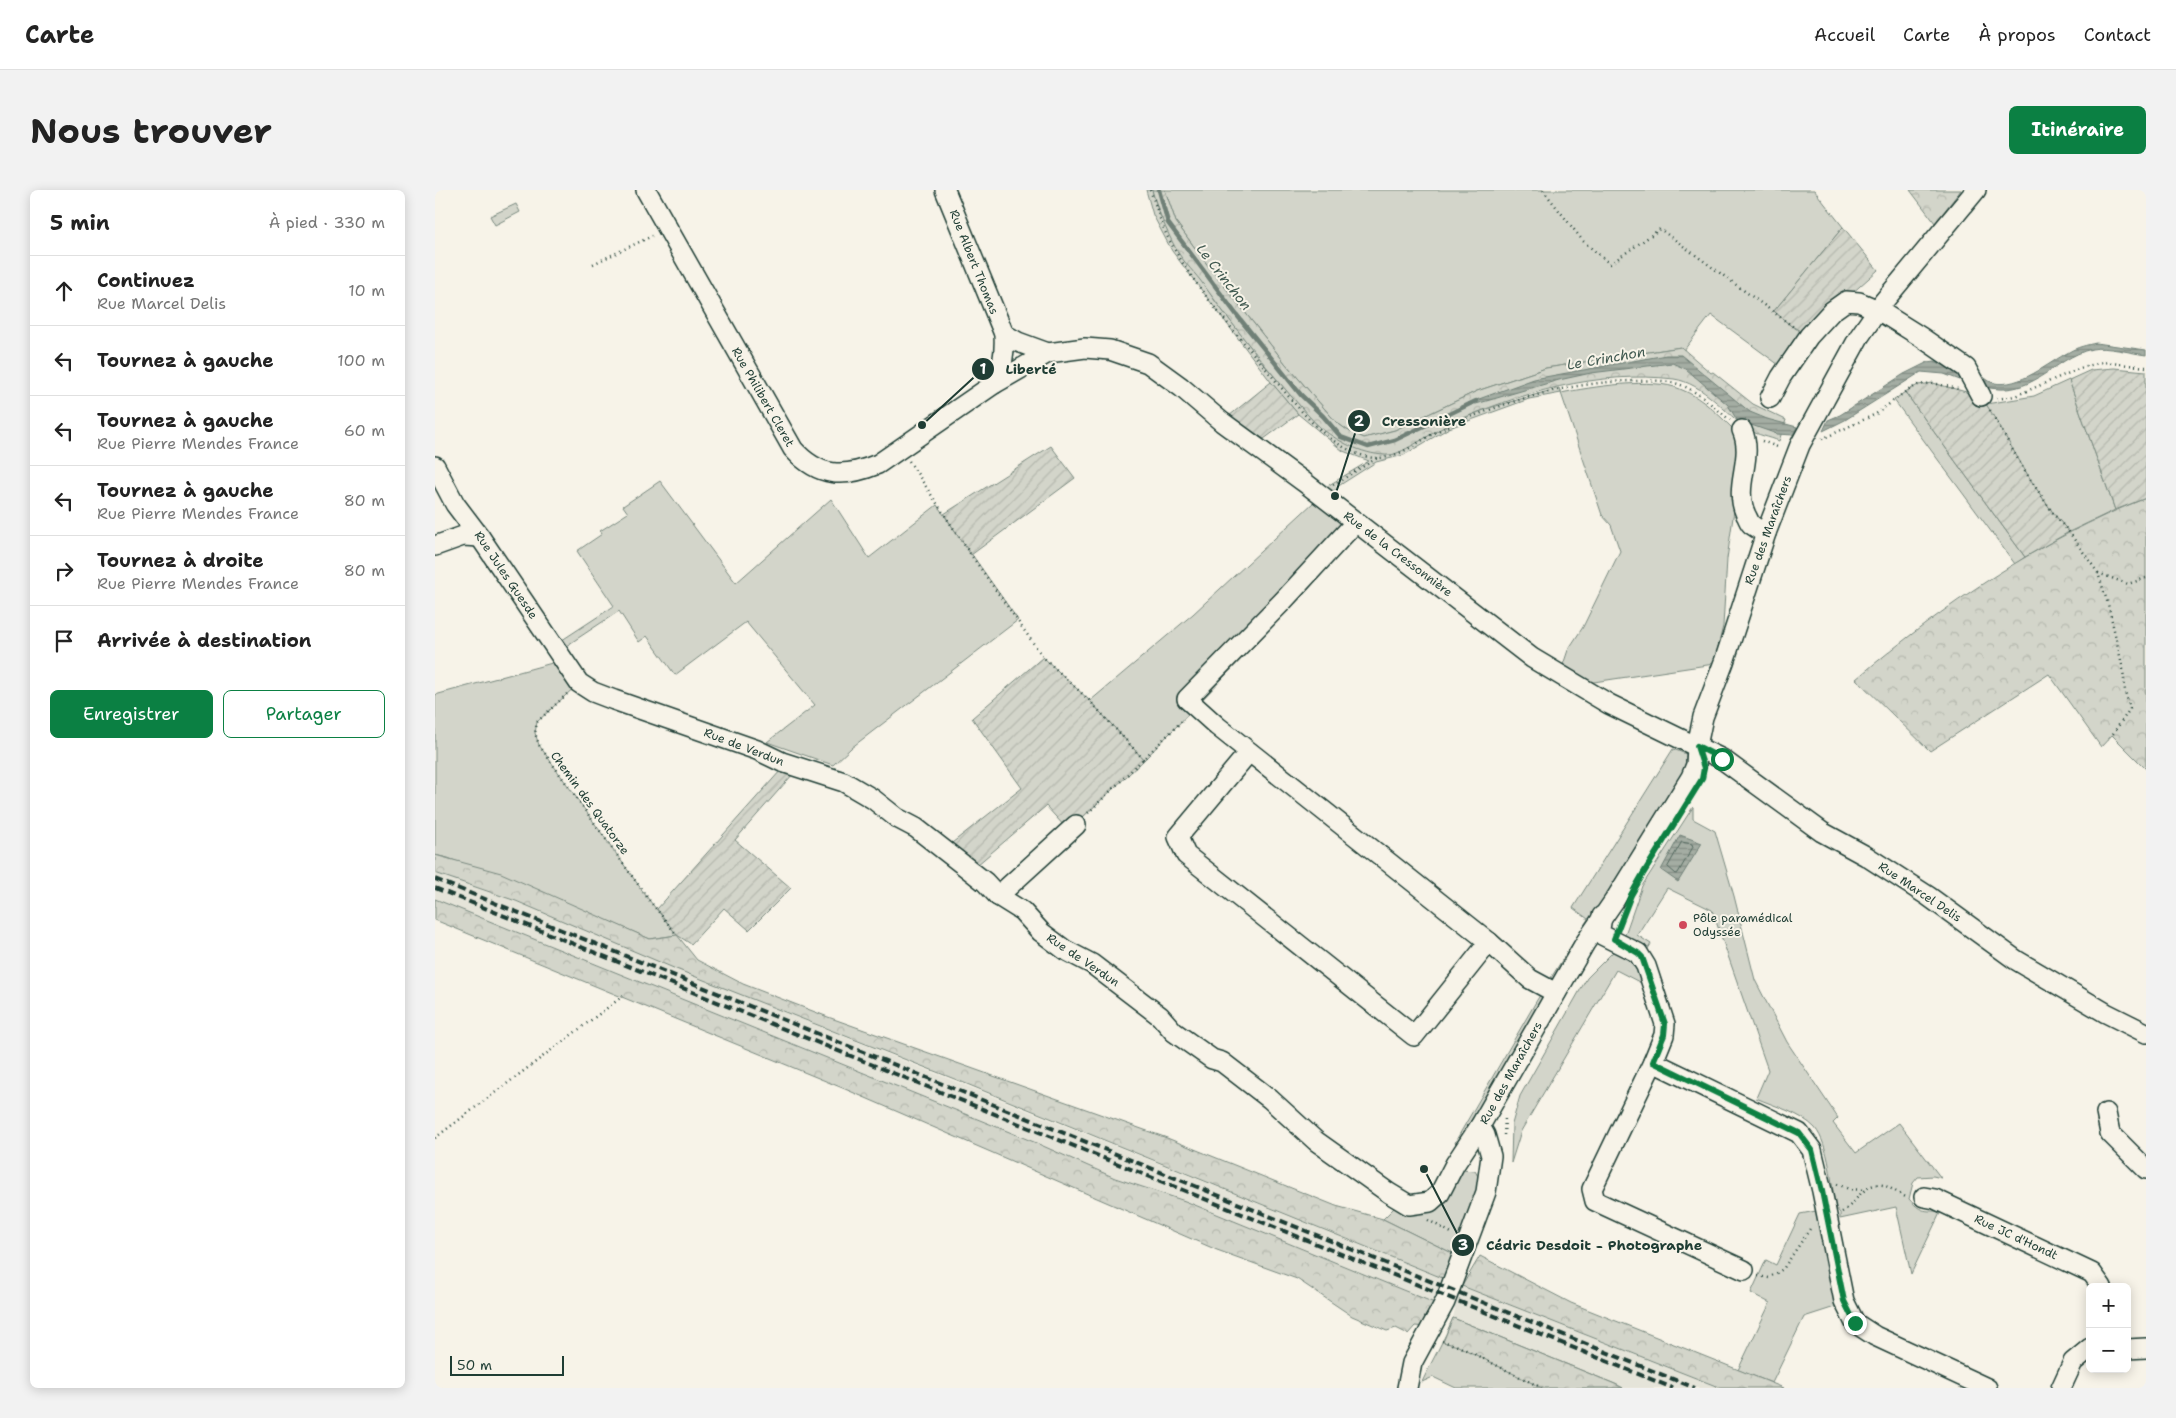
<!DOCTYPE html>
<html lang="fr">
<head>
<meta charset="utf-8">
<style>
	body { margin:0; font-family:"Shantell Sans",sans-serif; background:#f2f2f2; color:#222 }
	.controls { position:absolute; right:15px; bottom:15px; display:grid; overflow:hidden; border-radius:8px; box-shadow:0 2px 12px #0003 }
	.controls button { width:45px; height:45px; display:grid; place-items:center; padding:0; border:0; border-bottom:1px solid #e0e0e0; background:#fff; color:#222; font:25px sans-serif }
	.scale { position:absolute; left:15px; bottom:12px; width:114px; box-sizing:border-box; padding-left:5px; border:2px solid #1f3d34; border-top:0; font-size:14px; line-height:18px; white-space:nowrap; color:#1f3d34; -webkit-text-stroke:4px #f7f3e8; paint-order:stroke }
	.stop { position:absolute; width:15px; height:15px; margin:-11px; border:4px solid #0b8043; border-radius:50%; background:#fff }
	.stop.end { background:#0b8043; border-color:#fff; box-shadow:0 1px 5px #0008 }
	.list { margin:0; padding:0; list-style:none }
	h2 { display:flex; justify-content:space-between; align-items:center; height:65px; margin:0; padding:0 20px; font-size:21px }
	h2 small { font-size:16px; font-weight:400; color:#767676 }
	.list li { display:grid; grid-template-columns:32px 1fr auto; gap:15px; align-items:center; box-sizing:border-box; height:70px; padding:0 20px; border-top:1px solid #e0e0e0 }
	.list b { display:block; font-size:19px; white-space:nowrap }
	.list p { margin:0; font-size:16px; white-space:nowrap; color:#767676 }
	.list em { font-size:16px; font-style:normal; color:#767676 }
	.actions { display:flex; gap:10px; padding:15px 20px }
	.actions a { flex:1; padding:11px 0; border:1px solid #0b8043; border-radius:8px; text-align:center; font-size:18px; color:#0b8043 }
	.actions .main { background:#0b8043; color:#fff }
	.icon { flex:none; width:28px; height:28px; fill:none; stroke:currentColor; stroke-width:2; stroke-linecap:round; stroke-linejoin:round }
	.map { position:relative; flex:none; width:1711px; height:1198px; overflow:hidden; border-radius:8px }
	header { display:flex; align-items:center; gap:30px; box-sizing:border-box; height:70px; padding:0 25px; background:#fff; border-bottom:1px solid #e0e0e0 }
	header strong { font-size:24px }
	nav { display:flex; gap:28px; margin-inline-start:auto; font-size:18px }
	.intro { display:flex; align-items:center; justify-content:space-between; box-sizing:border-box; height:120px; padding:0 30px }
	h1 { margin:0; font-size:35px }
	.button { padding:12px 22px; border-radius:8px; background:#0b8043; color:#fff; font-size:18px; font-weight:700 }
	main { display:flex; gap:30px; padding:0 30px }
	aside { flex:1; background:#fff; border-radius:8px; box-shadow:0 2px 12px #0003 }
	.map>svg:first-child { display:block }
	.built { fill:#e5e4d9 }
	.grass { fill:#d3d5ca; stroke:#79897f }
	.forest { fill:url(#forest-crowns); stroke:#79897f }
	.garden { fill:url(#garden-furrows); stroke:#79897f }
	.water { fill:url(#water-rules); stroke:#6f8077 }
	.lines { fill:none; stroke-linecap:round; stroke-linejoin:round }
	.shore { stroke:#546a60; stroke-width:1 }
	.stream { stroke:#6f8077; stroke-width:4.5 }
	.minor-casing { stroke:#1f3d34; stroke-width:22 }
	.path { stroke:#1f3d34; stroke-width:2.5; stroke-dasharray:1 4; stroke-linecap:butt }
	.minor { stroke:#f7f3e8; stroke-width:19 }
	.rail { stroke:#1f3d34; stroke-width:4; stroke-dasharray:8 4; stroke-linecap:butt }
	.route { stroke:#0b8043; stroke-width:6 }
	.poi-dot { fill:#d1495b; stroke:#f7f3e8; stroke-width:2 }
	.labels { text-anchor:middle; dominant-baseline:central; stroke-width:4; stroke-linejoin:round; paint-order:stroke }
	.street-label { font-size:12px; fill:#1f3d34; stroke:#f7f3e8 }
	.poi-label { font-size:12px; fill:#1f3d34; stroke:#f7f3e8; text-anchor:start }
	.water-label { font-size:14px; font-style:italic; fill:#405950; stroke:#f7f3e8 }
	.leader { fill:none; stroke:#1f3d34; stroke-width:2 }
	.callout-dot { fill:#1f3d34; stroke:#f7f3e8; stroke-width:2 }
	.mark-label { font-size:15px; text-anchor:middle; font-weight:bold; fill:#fff }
	.callout-label { font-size:14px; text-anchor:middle; font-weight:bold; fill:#1f3d34; stroke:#f7f3e8; stroke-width:4; stroke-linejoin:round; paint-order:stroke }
</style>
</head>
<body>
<header>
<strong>Carte</strong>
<nav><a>Accueil</a><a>Carte</a><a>À propos</a><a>Contact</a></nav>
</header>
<div class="intro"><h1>Nous trouver</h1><a class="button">Itinéraire</a></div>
<main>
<aside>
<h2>5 min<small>À pied · 330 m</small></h2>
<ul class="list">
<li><svg class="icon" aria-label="ahead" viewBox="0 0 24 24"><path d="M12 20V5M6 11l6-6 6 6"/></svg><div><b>Continuez</b><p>Rue Marcel Delis</p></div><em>10 m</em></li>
<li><svg class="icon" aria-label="left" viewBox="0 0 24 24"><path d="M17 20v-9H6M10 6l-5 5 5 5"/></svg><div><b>Tournez à gauche</b></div><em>100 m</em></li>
<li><svg class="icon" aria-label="left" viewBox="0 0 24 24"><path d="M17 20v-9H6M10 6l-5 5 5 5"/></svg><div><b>Tournez à gauche</b><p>Rue Pierre Mendes France</p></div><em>60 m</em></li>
<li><svg class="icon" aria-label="left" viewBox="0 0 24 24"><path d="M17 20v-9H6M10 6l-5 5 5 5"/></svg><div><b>Tournez à gauche</b><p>Rue Pierre Mendes France</p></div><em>80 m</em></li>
<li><svg class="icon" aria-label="right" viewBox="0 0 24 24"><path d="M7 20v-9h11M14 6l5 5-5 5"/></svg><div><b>Tournez à droite</b><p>Rue Pierre Mendes France</p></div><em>80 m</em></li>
<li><svg class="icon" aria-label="arrive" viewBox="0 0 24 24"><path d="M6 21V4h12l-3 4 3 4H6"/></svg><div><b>Arrivée à destination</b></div></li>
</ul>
<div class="actions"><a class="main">Enregistrer</a><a>Partager</a></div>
</aside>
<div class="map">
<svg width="1711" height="1198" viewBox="0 0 1711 1198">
	<defs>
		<pattern id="forest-crowns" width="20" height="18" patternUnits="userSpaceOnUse" patternTransform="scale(1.25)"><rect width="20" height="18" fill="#d3d5ca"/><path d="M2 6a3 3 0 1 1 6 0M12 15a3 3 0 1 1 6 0" fill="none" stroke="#b5b8ae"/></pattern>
		<pattern id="garden-furrows" width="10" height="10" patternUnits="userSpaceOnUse" patternTransform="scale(1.25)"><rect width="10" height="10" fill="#d3d5ca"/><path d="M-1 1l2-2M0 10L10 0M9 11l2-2" fill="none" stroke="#b5b8ae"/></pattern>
		<pattern id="water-rules" width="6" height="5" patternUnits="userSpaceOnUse" patternTransform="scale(1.25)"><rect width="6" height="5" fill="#a4ada3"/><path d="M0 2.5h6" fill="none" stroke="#858e86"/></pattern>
	</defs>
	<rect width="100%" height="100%" fill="#f7f3e8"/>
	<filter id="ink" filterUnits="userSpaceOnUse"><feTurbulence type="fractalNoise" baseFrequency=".02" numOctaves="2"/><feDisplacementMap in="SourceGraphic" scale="10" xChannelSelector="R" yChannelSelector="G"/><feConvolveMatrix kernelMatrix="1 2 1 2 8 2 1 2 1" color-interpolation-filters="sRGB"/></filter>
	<g filter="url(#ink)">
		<path class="built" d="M0 683 81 711 393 840 1010 1089 1011 1093 1025 1099 1027 1096 1286 1198H1188L1018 1128 1020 1119 1012 1114H1002L750 1011 680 988 599 952 0 709Z"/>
		<g class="grass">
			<path d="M711 0H717L724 24 780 111 831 177 885 238 957 265 1014 234 1054 218 1124 198 1126 203C1156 197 1218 187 1245 199 1269 208 1288 229 1305 246L1306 271 1292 369 1288 436 1279 474 1152 493 1128 475 1133 460 1148 437 1185 361 1176 335 1167 325 1126 203 1094 209 1014 238 969 265 941 272 905 295 897 303 889 298 934 271 908 261 863 224 836 192 737 61 718 25Z"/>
			<path d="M730 0H1379L1408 37 1339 121 1355 135 1374 146 1344 175 1276 125 1249 160 1246 157 1111 178 1042 201 960 240 929 248 912 240 901 232 850 173 771 73 741 32Z"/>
			<path d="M81 14 85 22 60 35 55 26Z"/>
			<path d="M1634 190 1680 320 1634 342C1600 304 1576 258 1551 214L1599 206Z"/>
			<path d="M1470 202 1590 367 1580 374 1459 210Z"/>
			<path d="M225 291 301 393 396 309 434 368 502 315 583 430 416 558 398 575 332 552 380 515 311 432 240 485 212 446 204 452 184 421 122 462 118 456 179 416 142 361 167 344 165 341 193 323 188 316Z"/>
			<path d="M879 312 915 337 918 349 870 403 709 570 655 511 758 424Z"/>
			<path d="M128 470 144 493 102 532 100 543 104 555 214 710 242 745 215 749 143 718 13 668 0 665V505Z"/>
			<path d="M1238 559 1251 564 1250 579 1023 959 1020 952 1102 810 1153 729 1138 718Z"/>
			<path d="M1258 617V629L1280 641 1299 706 1320 790 1352 852 1403 928 1398 933 1421 963 1464 933 1506 988 1498 986 1483 987 1478 993 1474 1009C1486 1022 1488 1021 1506 1021L1476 1084 1461 1017 1405 1029V1023L1400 1017C1397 995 1394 955 1380 938 1366 923 1339 916 1321 908L1333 880 1277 720 1232 698 1202 745 1216 754 1211 762 1210 795 1181 780 1086 941 1076 973 1077 934 1085 906 1152 788 1187 753 1207 696Z"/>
			<path d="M1025 980 1040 981 1044 988V998L1019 1064 948 1029 963 1014 970 1021Z"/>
			<path d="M1381 1021 1403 1116 1369 1127 1337 1193 1303 1180 1335 1113 1316 1103 1331 1070 1341 1075 1365 1024Z"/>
			<path d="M1018 1128 1180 1194 1188 1198H1021L998 1187 987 1192C997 1170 1009 1151 1018 1128Z"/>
		</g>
		<g class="forest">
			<path d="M717 0H730L741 32 771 73 850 173 901 232 912 240 929 248 960 240 1042 201 1111 178 1246 157 1276 183 1278 182 1318 214 1351 230 1344 251C1335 247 1322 245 1314 240 1291 224 1268 193 1239 189 1164 180 1083 203 1015 234 1001 240 967 264 955 265 931 266 905 253 886 238 875 229 866 216 856 206 824 169 794 130 765 90 757 80 747 70 741 59 731 40 723 21 717 0Z"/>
			<path d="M1475 0H1526L1500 33Z"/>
			<path d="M1711 308V579L1677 545 1666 557 1614 484 1495 561 1421 489C1508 416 1605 349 1711 308Z"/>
			<path d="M0 665 66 683 215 749 242 745 262 770 308 794 393 827 732 948 901 1016 948 1029 1019 1064 1010 1089 522 890 241 779 81 711 0 683Z"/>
			<path d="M0 709 599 952 680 988 750 1011 1002 1114 991 1137 980 1136 973 1144 961 1138 952 1141 917 1126 862 1089 782 1060 410 899 0 730Z"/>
			<path d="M1045 1066 1136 1113 1349 1198H1286L1027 1096Z"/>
			<path d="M1018 1128 1180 1194 1188 1198H1107L1023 1156 1008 1152Z"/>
		</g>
		<g class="garden">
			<path d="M1408 37 1443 80 1397 121 1374 146 1355 135 1339 121Z"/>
			<path d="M1679 178 1711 181V308L1680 320 1634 190 1656 180Z"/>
			<path d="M836 192 863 224 829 249 794 226Z"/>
			<path d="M1498 193 1546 206C1576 252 1597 301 1634 342L1590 367 1470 202 1483 195Z"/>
			<path d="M616 256 640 288 536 365 509 324Z"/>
			<path d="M608 467 655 511 709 570 632 642 631 638 611 616 535 681 508 660 587 598 537 528Z"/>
			<path d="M346 580 358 584 300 650 356 698 314 740 289 718 256 754 242 745 222 719Z"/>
		</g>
		<g class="water">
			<path d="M1661 153 1711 160V165C1696 163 1671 156 1657 159 1617 168 1597 211 1547 196L1542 184C1549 185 1551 191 1559 193 1585 198 1613 173 1634 162 1642 157 1652 155 1661 153Z"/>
			<path d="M1231 165H1246L1315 222 1332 229 1362 237 1358 245 1342 244 1302 230 1293 215 1251 179 1237 173 1156 183 1124 190 1041 214 1033 213 1099 189Z"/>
			<path d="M1500 171 1529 185 1533 193 1509 184 1486 182 1410 230 1388 241 1393 230 1405 225 1469 184 1493 172Z"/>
			<path d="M1245 645 1267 653 1243 692 1226 680Z"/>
		</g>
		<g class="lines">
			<path class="shore" d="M1247 652 1257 654 1258 657 1243 683 1241 684 1233 677Z"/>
			<path class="stream" d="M724 0 733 33 801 124 866 205 888 226 906 247 933 257 960 250 1041 211"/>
			<g class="minor-casing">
				<g id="minor">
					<path d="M211 0 358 259C384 288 409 288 443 274L559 194 613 163 650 158 675 160 713 173 746 197 787 232 869 292 1097 468 1174 514 1287 569 1387 642 1431 666 1493 706 1581 770 1671 823 1711 843"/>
					<path d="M510 0 569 144C570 163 568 177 559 194"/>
					<path d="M569 144 583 152 613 163"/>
					<path d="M1335 208 1346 187 1374 146 1397 121 1411 111 1424 112 1443 120 1486 147 1531 178 1546 206"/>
					<path d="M1307 240C1320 269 1297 295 1311 325 1313 328 1314 333 1317 335 1321 338 1326 341 1331 343"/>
					<path d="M0 276 20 314 45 347 144 493 158 502 179 510 322 560 347 572 409 592 438 609 462 628 481 638 550 692 563 706 587 721 606 742 630 760 657 774 725 826 739 842 777 869 787 872 835 909 881 951 954 1003 974 1015 995 1012 1005 1003 1020 974 1045 936"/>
					<path d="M920 333 848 411 752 509 782 536 1054 752 1095 789 1121 803"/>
					<path d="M0 356 28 346 45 347"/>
					<path d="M814 562 743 647 751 665 979 846 1054 752"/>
					<path d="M563 706 641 635"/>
					<path d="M1167 726 1165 739 1167 745 1203 763 1211 776 1230 834 1229 845 1218 872 1364 943 1377 960 1387 1001 1409 1111 1420 1133 1440 1146 1552 1198"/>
					<path d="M1218 872 1157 999 1160 1011 1309 1080"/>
					<path d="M1671 923 1675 943 1711 979"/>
					<path d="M1489 1007 1500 1009 1657 1083 1667 1097"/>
					<path d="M1692 1159 1711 1158"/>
					<path d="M972 1198 977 1173 1010 1112 1051 1002 1056 966 1050 945 1045 936 1150 753 1181 708 1256 587 1261 575 1262 556 1268 527 1289 472 1331 343 1365 255 1424 147 1449 111 1541 0"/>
					<path d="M1626 1198 1638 1172 1655 1158"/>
				</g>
			</g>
			<g class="path">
				<path d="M715 0C722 18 726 36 736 53 759 96 795 136 826 173 847 198 867 225 892 246 905 256 927 269 944 268 969 267 989 246 1012 237 1072 211 1136 191 1201 191 1215 190 1233 190 1246 195 1264 202 1280 218 1295 230"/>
				<path d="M1108 0 1148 51 1175 74 1225 39 1360 138"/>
				<path d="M158 74 217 46"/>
				<path d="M1562 209 1580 206 1648 177 1668 172 1711 177"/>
				<path d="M1555 220 1589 280 1620 326 1634 342 1663 383 1673 414 1688 479 1690 501 1695 519 1677 545"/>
				<path d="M1387 249 1441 224 1470 202 1483 195 1498 193 1523 199"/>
				<path d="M1327 251 1345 258"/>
				<path d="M474 271 536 365 608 467 655 511 709 570"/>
				<path d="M898 295 942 268"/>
				<path d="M1663 383 1693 394 1711 388"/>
				<path d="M132 504 102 532 100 543 104 555 214 710 242 745"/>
				<path d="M653 623 749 529"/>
				<path d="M1069 945 1070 928"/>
				<path d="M0 948 188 806"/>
				<path d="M1402 994 1414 999 1429 1000"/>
				<path d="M1407 1022C1421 1014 1429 991 1448 995 1455 997 1465 1005 1473 1008"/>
				<path d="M993 1030 1018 1044"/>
				<path d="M1323 1086 1334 1088 1348 1079 1377 1036"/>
				<path d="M1007 1151 1023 1156 1107 1198"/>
			</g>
			<use href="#minor" class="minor"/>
			<g class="rail">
				<path d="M0 689 1260 1198"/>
				<path d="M0 698 1238 1198"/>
			</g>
		</g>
	</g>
	<g class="lines" filter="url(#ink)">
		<path class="route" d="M1287 569 1262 556 1269 578 1267 589 1208 684 1196 705 1179 749 1203 763 1207 767 1230 834 1229 845 1218 872 1364 943 1377 960 1387 1001 1409 1111 1420 1133"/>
	</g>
	<circle class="poi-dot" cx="1248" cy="735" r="5"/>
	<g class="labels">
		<g class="street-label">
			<text transform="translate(539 72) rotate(68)">Rue Albert Thomas</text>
			<text transform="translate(328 207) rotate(60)">Rue Philibert Cleret</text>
			<text transform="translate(1333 340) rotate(-70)">Rue des Maraîchers</text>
			<text transform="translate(963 364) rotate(37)">Rue de la Cressonnière</text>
			<text transform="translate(71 385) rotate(56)">Rue Jules Guesde</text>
			<text transform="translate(309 557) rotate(21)">Rue de Verdun</text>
			<text transform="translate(155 613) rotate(54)">Chemin des Quatorze</text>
			<text transform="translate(1485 702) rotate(34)">Rue Marcel Delis</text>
			<text transform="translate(648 770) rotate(34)">Rue de Verdun</text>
			<text transform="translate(1076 883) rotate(-61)">Rue des Maraîchers</text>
			<text transform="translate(1581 1047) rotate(25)">Rue JC d'Hondt</text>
		</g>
		<g class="poi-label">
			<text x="1258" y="728">Pôle paramédical<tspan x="1258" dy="14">Odyssée</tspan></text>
		</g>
		<g class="water-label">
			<text transform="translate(789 87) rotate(52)">Le Crinchon</text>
			<text transform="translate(1171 168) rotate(-10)">Le Crinchon</text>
		</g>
	</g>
	<path class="leader" d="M487 235L548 179M900 306L924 231M989 979L1028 1055"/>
	<g class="callout-dot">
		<circle cx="487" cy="235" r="5"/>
		<circle cx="900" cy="306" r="5"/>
		<circle cx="989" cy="979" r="5"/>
		<circle cx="548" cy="179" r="12"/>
		<circle cx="924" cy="231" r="12"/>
		<circle cx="1028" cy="1055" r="12"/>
	</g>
	<g class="mark-label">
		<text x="548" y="184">1</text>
		<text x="924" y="236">2</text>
		<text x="1028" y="1060">3</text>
	</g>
	<g class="callout-label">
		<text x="596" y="184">Liberté</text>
		<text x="989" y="236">Cressonière</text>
		<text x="1159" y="1060">Cédric Desdoit - Photographe</text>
	</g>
</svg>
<div class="controls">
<button>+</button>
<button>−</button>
</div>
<div class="scale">50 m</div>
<div class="stop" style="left:1287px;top:569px"></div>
<div class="stop end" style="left:1420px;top:1133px"></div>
</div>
</main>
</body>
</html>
